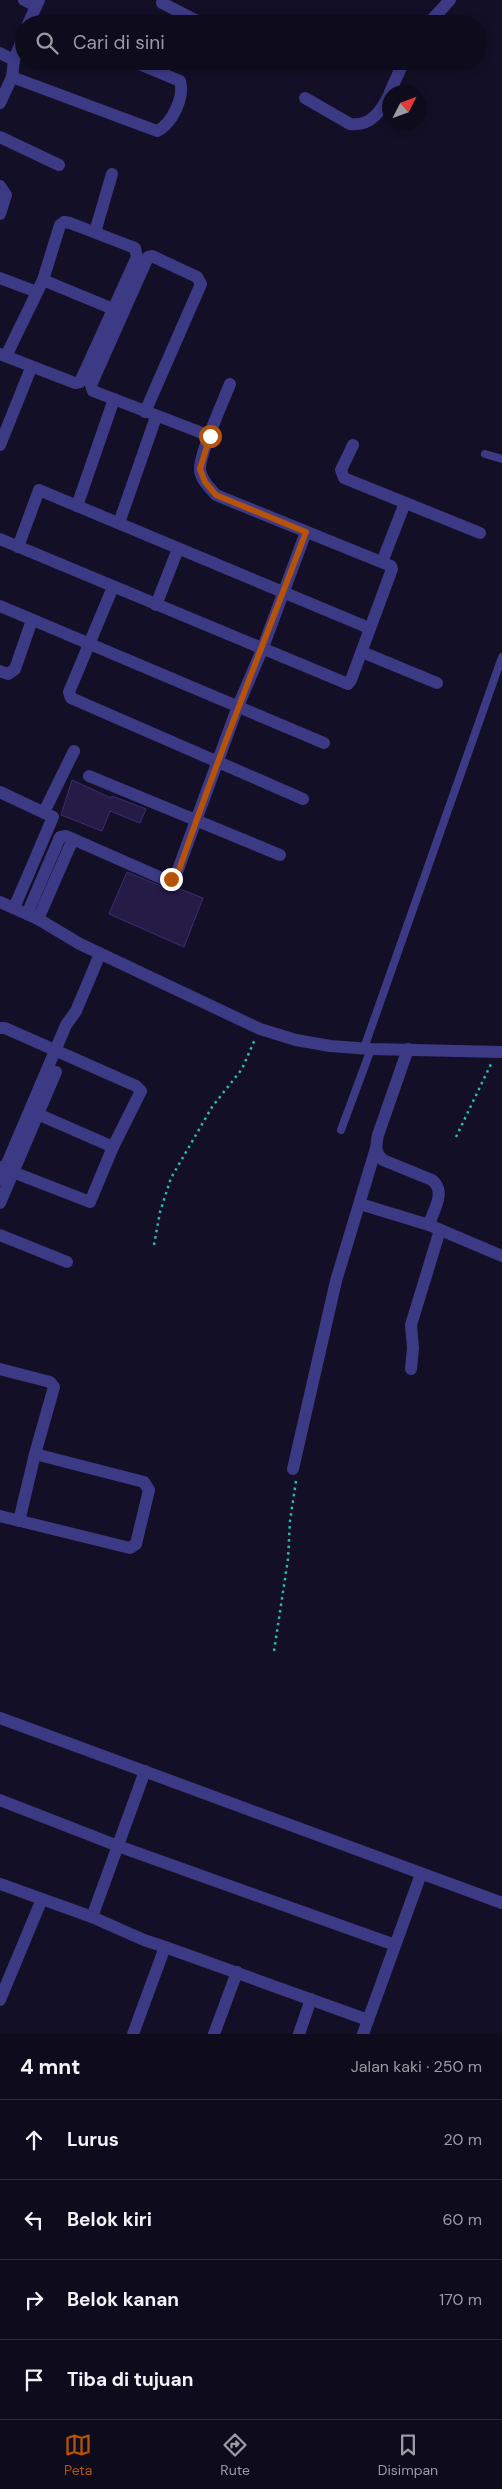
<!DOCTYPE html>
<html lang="id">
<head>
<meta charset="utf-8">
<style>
	body { margin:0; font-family:"DM Sans",sans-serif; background:#171425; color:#f1f3f6 }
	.compass { position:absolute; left:382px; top:85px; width:45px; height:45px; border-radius:50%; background:#0e0b1c; box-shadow:0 2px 8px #0003; rotate:48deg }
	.stop { position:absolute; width:15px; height:15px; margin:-11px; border:4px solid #b45309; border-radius:50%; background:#fff }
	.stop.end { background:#b45309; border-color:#fff; box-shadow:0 1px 5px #0008 }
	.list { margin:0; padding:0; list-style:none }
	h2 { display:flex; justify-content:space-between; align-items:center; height:65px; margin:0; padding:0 20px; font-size:21px }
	h2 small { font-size:16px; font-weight:400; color:#9b9ba3 }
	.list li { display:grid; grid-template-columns:32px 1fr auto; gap:15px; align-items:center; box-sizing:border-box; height:80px; padding:0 20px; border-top:1px solid #2e2b3b }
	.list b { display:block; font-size:19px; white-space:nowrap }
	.list em { font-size:16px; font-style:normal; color:#9b9ba3 }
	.icon { flex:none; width:28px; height:28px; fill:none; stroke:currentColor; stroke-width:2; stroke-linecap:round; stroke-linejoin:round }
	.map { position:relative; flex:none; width:502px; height:2034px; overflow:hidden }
	.search { position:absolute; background:#0e0b1c; box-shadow:0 2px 8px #0003; left:15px; right:15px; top:15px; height:55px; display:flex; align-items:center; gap:12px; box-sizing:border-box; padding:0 18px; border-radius:28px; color:#9b9ba3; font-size:19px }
	.sheet { height:385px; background:#0e0b1c }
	nav { display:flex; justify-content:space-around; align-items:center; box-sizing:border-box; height:70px; border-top:1px solid #2e2b3b; background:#0e0b1c; font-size:14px; color:#9b9ba3 }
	nav a { display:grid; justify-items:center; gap:2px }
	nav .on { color:#b45309 }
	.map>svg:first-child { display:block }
	.building { fill:#241b47; stroke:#3b2d73 }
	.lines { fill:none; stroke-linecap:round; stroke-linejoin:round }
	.path { stroke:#2fb8b0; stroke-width:2.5; stroke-dasharray:2.5 4; stroke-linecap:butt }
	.service { stroke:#3d3a85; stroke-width:8 }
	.minor { stroke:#3d3a85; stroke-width:12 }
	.route { stroke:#b45309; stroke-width:6 }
</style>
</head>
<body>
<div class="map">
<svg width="502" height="2034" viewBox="0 0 502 2034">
	<rect width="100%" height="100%" fill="#130f26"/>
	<g class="building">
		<path d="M72 780 111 798 112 796 146 809 140 823 110 811 102 831 61 815Z"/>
		<path d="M127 872 163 887 172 886 203 898 184 947 109 914Z"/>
	</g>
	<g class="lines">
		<g class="path">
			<path d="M456 1137 491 1064"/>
			<path d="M154 1245 160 1212 171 1178 212 1107 242 1069 255 1039"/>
			<path d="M274 1651 288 1559 290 1521 296 1481"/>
		</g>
		<g class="service">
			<path d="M485 454 502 459"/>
			<path d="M364 1048 502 657"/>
			<path d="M341 1130 371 1049"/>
		</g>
		<g class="minor">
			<path d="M24 0 36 6"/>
			<path d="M162 3 203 24"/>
			<path d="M28 24 39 0"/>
			<path d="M428 24 450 0"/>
			<path d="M0 53 14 60"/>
			<path d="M12 77 157 131C172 124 185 97 180 81L132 61"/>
			<path d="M390 92 404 61"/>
			<path d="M305 98 350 124C371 127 382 110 390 93"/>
			<path d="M0 103 12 77 14 60 24 35"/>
			<path d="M0 137 59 165"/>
			<path d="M0 186 6 195 0 214"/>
			<path d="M95 232 112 174"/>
			<path d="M0 278 37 292"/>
			<path d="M43 280 113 309"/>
			<path d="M0 354 75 383 80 382 137 257 135 248 70 223 64 222 60 225 43 280 6 356"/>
			<path d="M145 412 201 284 197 277 152 256 148 257 91 385 93 391 210 436"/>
			<path d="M0 445 31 368"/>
			<path d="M353 445 341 470 344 478 480 533"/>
			<path d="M77 506 114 399"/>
			<path d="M119 523 156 417"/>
			<path d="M0 539 348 684 351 680 392 569 391 566 216 495C210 488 200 479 200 469 200 452 223 402 230 384"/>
			<path d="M18 547 39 490 369 628"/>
			<path d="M382 562 405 503"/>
			<path d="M113 587 69 692 71 698 303 799"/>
			<path d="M156 605 178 549"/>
			<path d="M0 606 324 743"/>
			<path d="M362 652 437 683"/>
			<path d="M0 671 8 674 15 669 32 620"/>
			<path d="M89 776 280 855"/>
			<path d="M0 792 53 817 14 908"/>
			<path d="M44 812 74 751"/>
			<path d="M0 902 38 919 80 944 260 1029 296 1040 330 1046 371 1049 502 1052"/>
			<path d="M27 914 60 837 66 836 166 880 176 875 238 706 262 650 306 532"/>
			<path d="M38 919 73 839"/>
			<path d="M0 1028H5L136 1086 141 1091 113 1147 90 1202 0 1167"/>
			<path d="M408 1049 378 1135C376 1146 374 1152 383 1160L432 1180C447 1192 433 1210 429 1225L502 1256"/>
			<path d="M33 1112 113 1147"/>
			<path d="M0 1180 66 1025 76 1011 100 954"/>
			<path d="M0 1203 56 1072"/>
			<path d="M360 1204 429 1225"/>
			<path d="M0 1235 67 1262"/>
			<path d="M0 1369 50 1382 54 1387 35 1454 19 1521"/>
			<path d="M411 1369 413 1348 411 1325 440 1230"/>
			<path d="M293 1469 336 1281 376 1148"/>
			<path d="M0 1516 130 1548 136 1544 149 1490 144 1482 35 1454"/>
			<path d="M0 1718 502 1903"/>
			<path d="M0 1800 118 1846 395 1945"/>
			<path d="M0 1884 92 1917 144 1940 165 1947 133 2034"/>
			<path d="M92 1917 145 1771"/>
			<path d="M165 1947 368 2020"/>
			<path d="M0 2000 42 1899"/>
			<path d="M214 2034 237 1972"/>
			<path d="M299 2034 311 1999"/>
			<path d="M363 2034 421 1874"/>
		</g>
	</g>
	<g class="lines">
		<path class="route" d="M171 879 179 870C218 756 263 645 306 532L216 495 205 482 200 469 210 436"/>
	</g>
</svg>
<svg class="compass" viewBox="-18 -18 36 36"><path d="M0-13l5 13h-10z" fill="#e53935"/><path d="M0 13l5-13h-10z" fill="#9b9ba3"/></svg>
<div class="stop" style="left:210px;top:436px"></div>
<div class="stop end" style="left:171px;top:879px"></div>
<div class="search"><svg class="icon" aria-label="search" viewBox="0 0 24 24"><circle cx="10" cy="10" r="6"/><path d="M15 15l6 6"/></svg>Cari di sini</div>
</div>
<section class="sheet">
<h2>4 mnt<small>Jalan kaki · 250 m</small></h2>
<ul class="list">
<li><svg class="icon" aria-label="ahead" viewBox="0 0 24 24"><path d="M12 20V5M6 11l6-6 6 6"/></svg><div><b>Lurus</b></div><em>20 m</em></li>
<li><svg class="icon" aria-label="left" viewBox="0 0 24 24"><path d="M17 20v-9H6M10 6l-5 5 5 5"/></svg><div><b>Belok kiri</b></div><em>60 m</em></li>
<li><svg class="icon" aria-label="right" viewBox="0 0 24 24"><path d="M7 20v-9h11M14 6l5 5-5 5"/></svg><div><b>Belok kanan</b></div><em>170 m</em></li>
<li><svg class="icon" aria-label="arrive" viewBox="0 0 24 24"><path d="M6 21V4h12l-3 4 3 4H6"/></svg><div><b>Tiba di tujuan</b></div></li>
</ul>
</section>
<nav>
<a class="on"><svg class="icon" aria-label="map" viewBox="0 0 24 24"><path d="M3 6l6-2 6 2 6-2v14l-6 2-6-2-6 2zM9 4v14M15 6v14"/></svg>Peta</a>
<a><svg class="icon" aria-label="directions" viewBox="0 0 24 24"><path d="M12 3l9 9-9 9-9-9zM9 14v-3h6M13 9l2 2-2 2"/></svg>Rute</a>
<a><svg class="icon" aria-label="saved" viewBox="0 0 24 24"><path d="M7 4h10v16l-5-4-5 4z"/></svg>Disimpan</a>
</nav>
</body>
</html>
